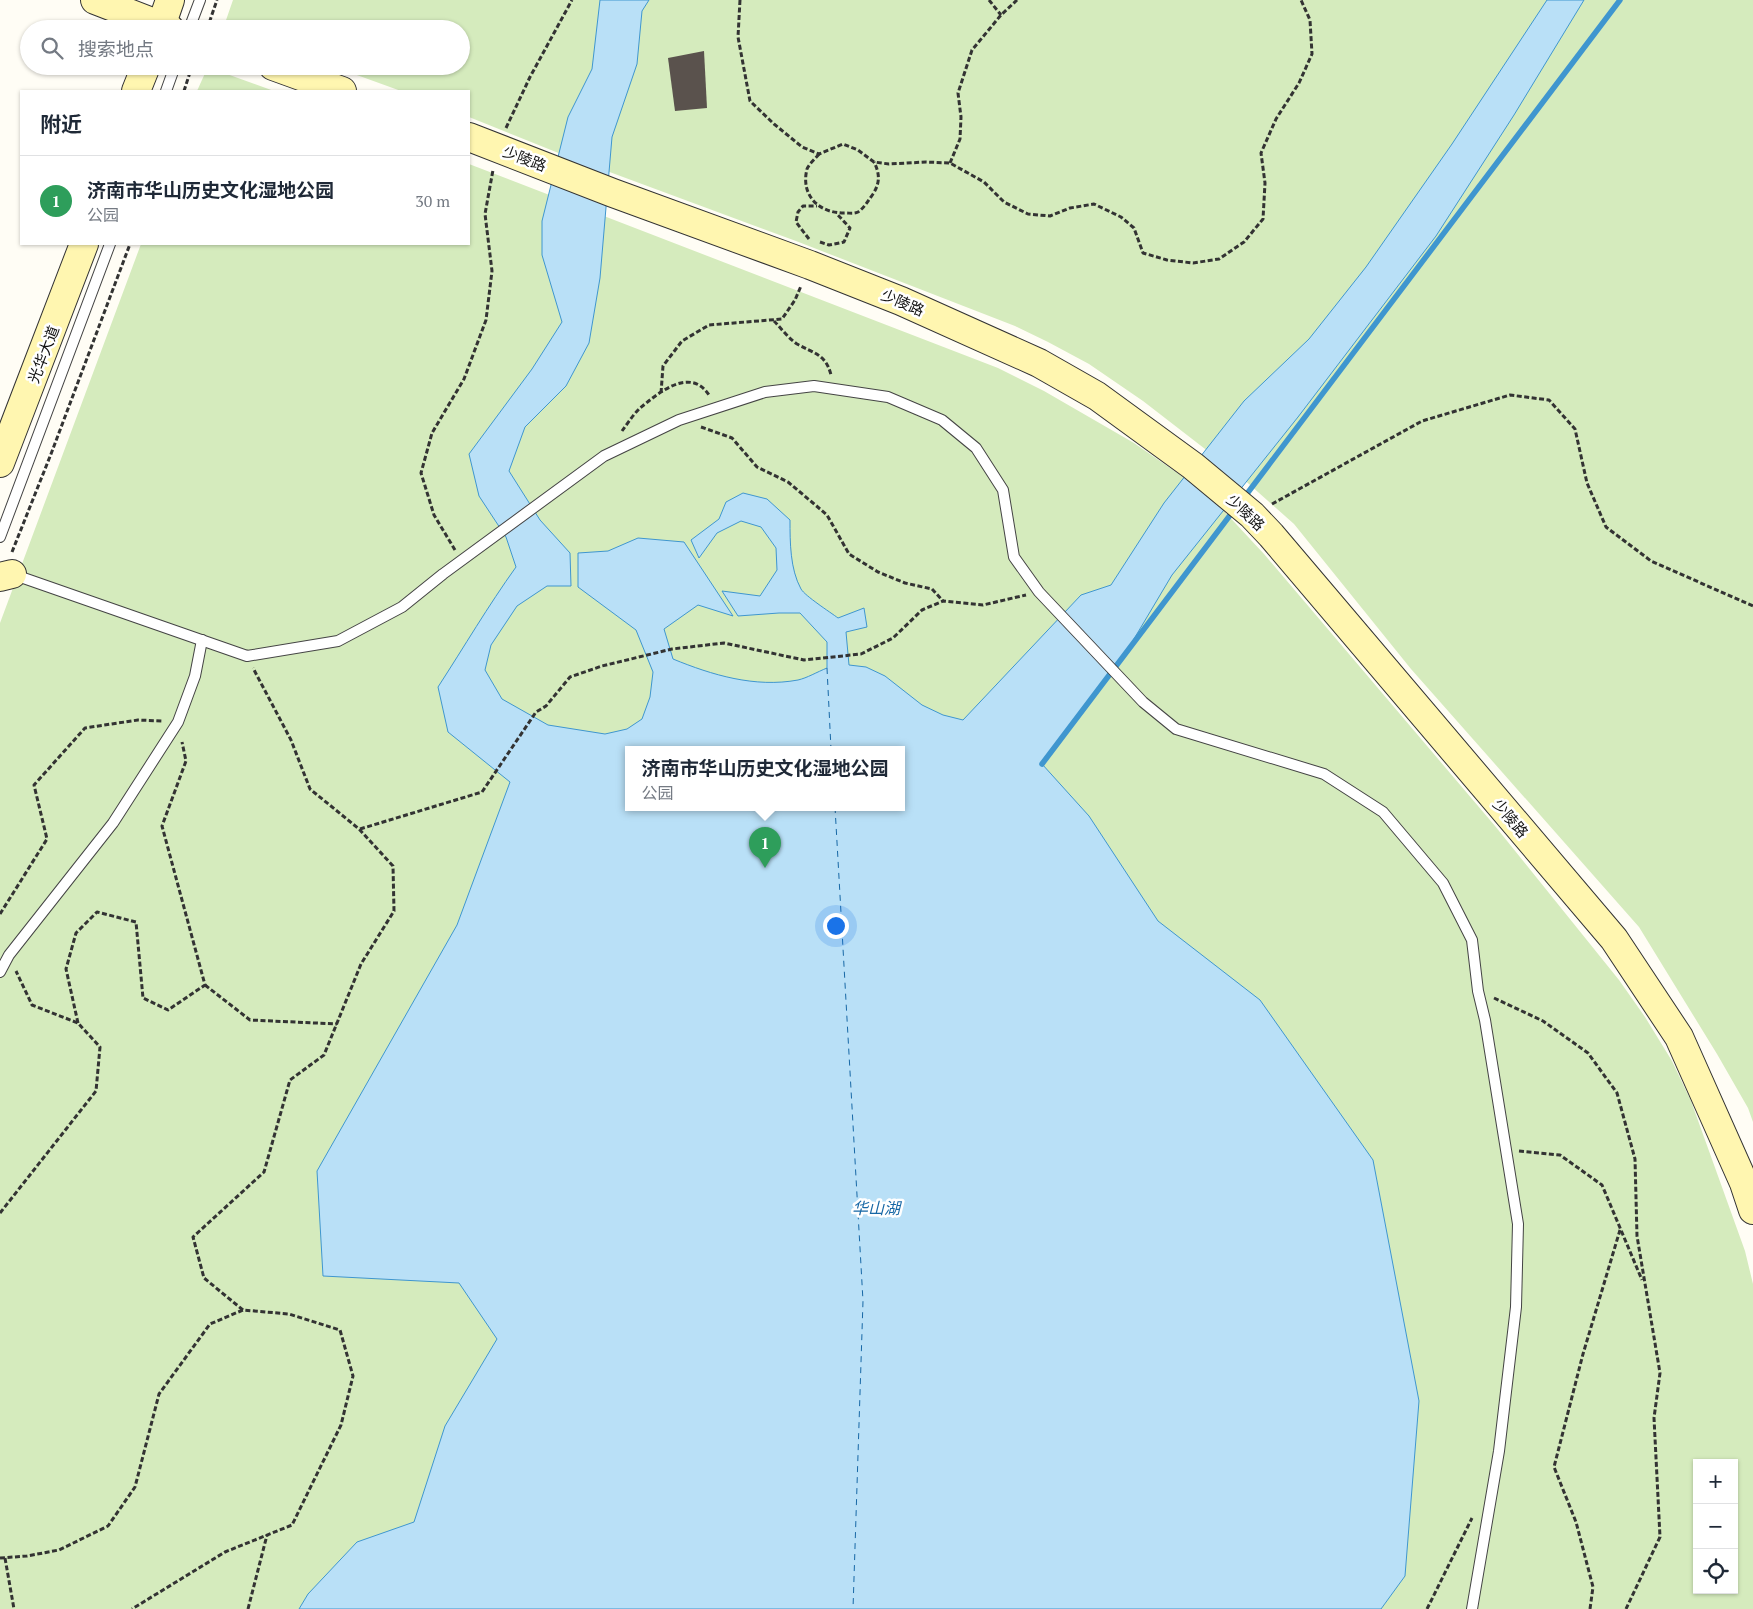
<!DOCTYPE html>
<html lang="zh">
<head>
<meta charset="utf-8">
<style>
	body { margin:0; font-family:"PT Serif","Noto Sans SC",serif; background:#f2f2f3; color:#1f2937 }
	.controls { position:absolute; right:15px; bottom:15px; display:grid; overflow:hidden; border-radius:0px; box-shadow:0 1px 4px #0004 }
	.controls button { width:45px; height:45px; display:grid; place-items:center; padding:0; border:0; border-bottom:1px solid #e0e1e3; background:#fff; color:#1f2937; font:25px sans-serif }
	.you { position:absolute; left:835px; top:925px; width:18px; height:18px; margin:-12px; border:4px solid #fff; border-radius:50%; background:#1a73e8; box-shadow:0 0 0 8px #1a73e833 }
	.badge { display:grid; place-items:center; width:32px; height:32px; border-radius:50%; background:#111827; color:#fff; font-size:16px; font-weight:700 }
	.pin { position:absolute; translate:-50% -41px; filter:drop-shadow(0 1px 2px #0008) }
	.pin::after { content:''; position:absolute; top:26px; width:18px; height:15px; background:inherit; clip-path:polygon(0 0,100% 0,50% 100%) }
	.popup { position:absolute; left:625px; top:746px; width:280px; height:65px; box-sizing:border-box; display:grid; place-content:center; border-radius:0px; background:#fff; filter:drop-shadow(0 1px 4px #0005); font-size:16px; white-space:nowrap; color:#747a83 }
	.popup b { font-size:19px; color:#1f2937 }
	.popup::after { content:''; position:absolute; left:50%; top:100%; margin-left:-10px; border:10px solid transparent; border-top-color:#fff }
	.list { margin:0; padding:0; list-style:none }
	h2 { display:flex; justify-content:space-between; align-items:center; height:65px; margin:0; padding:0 20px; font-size:21px }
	h2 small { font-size:16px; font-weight:400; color:#747a83 }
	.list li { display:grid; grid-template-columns:32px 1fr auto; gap:15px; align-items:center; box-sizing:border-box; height:90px; padding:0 20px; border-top:1px solid #e0e1e3 }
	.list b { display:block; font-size:19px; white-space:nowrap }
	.list p { margin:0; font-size:16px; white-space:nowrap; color:#747a83 }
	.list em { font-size:16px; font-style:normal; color:#747a83 }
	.icon { flex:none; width:28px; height:28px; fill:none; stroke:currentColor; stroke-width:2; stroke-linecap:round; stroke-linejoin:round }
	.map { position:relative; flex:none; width:1753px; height:1609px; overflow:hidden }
	.search { position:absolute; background:#fff; box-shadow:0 1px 4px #0004; left:20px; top:20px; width:450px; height:55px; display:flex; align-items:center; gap:12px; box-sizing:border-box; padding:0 18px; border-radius:28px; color:#747a83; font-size:19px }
	.panel { position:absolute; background:#fff; box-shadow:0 1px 4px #0004; left:20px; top:90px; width:450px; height:155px; border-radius:0px }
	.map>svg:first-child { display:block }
	.green { fill:#d5ebbd; fill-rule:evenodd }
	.water { fill:#b9e0f7; stroke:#3f96cf; fill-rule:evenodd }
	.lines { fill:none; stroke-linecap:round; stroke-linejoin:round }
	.stream { stroke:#3f96cf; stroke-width:5.5 }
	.ferry { stroke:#1768a6; stroke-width:1; stroke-dasharray:6 5; stroke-linecap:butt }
	.building { fill:#5a524d }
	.lane-casing { stroke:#444; stroke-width:12 }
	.secondary-casing { stroke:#333; stroke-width:30 }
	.path { stroke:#333; stroke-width:3; stroke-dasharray:5 2.5; stroke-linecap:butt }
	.lane { stroke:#fff; stroke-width:10 }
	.secondary { stroke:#fff6b0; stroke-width:28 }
	.labels { text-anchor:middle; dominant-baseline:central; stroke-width:5; stroke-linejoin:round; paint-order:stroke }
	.street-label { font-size:15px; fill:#111; stroke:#fff }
	.water-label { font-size:16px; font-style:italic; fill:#1768a6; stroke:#fff }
</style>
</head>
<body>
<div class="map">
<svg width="1753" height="1609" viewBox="0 0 1753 1609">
	<rect width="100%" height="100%" fill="#fffdf5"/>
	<g class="green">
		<path d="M233 0H1753V1122L1748 1108 1717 1054 1639 927 1411 669 1294 524 1240 476 1143 401 1089 364 1048 342 1015 326 796 241 561 154 469 117V91H401L332 66H461V29H232L225 23Z"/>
		<path d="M206 71 224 73 274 91H197Z"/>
		<path d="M469 164 998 368 1044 391 1134 443 1209 495 1264 554 1495 826 1619 980 1645 1017 1672 1061 1691 1101 1745 1251 1753 1284V1609H0V623L141 244H469ZM629 749H901V807H629ZM1697 1463H1734V1590H1697Z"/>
	</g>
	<path class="water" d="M600 0H649L642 11 637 64 612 137 600 278 589 343 566 386 525 427 509 471 540 520 570 553 571 586H547L517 606 491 645 485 670 502 699 548 725 605 734 627 729 642 719 650 697 653 672 636 630 578 587V553L608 551 638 538 684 542 733 616 698 605 664 629 673 659C712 675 755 688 798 680 807 678 817 672 827 668V642L800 613H779L738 616 722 591 760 596 777 570 776 548 761 527 741 521 717 533 699 558 691 540 719 519 726 502 743 493 767 499 790 520C790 542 790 569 801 589 805 596 830 612 838 618L864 608 867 627 846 632 849 665 866 667 885 676 922 705 943 715 963 720 1081 595 1111 585 1164 503 1244 401 1309 339 1366 267 1452 144 1547 0H1584L1514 115 1436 236 1298 417 1172 575 1125 654 1042 764 1089 816 1158 921 1260 1000 1373 1160 1419 1401 1405 1576 1381 1609H299L308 1594 357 1542 414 1522 445 1426 497 1339 459 1283 323 1276 317 1171 457 925 510 782 448 732 438 687C464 647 488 606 516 567L506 537 479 496 469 454 532 369 562 322 542 255V221L568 117 592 69ZM629 749H901V807H629Z"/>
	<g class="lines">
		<g class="stream">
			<path d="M1243 499 1620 0"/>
			<path d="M1042 764 1234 510"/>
		</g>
		<g class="ferry">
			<path d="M827 668 831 749"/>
			<path d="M835 807 863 1301 853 1609"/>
		</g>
	</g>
	<path class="building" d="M704 51 707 108 675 111 668 58Z"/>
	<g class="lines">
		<g class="lane-casing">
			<g id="lane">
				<path d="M189 29 200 0"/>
				<path d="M166 91 175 66"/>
				<path d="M0 537 110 244"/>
				<path d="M12 574 247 656 338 641 402 607 443 574 604 456 679 420 765 392 814 386 888 397 942 420 976 448 1003 490 1014 557 1039 592 1143 702 1176 729 1324 774 1383 812 1443 883 1472 940 1478 991 1485 1020 1518 1224 1516 1307 1499 1451 1472 1609"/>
				<path d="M0 972 9 955 113 823 178 722 195 676 202 640"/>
			</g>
		</g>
		<g class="secondary-casing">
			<g id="secondary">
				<path d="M95 0 170 29"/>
				<path d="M160 29 170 0"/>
				<path d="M273 66 342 91"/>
				<path d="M136 91 146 66"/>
				<path d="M469 137 613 193 810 265 901 301 1039 363 1097 396 1193 466 1252 515 1271 535 1614 939 1679 1037 1744 1183 1753 1210"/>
				<path d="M0 463 84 244"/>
				<path d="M0 577 12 574"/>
			</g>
		</g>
		<g class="path">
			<path d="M740 0 738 37 750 101 774 124 802 147 819 154 843 144 858 150 874 162 889 164 926 162 950 163 984 182 1004 202 1028 214 1050 216 1070 208 1094 204 1121 217 1134 228 1143 253 1167 260 1193 263 1219 259 1244 242 1263 219 1265 183 1261 153 1276 119 1299 83 1312 54 1310 20 1301 0"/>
			<path d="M989 0 1001 15"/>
			<path d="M207 29 217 0"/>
			<path d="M184 91 192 66"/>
			<path d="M506 128 530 77 572 0"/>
			<path d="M819 154C815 159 809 164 807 169 800 197 821 214 846 213 850 213 854 214 858 212 864 208 868 201 873 194 880 183 880 174 874 162"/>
			<path d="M950 163 960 139 961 117 958 93 972 50 1001 15 1017 0"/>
			<path d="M809 239 796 222 798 212 803 206H817"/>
			<path d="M820 242 829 245 844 242 850 228 837 214"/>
			<path d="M774 321C781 328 788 338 797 344 813 353 826 354 831 375"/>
			<path d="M661 393 663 366 682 341 709 325 782 319 795 300 801 286"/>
			<path d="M701 427 732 438 757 467 788 482 813 503 827 515 849 554 878 572 905 583 932 589 943 601"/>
			<path d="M622 431C627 424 633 415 639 409 658 393 690 366 709 395"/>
			<path d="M1272 504 1422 421 1510 395 1549 400 1575 429 1587 483 1606 527 1651 561 1753 606"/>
			<path d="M455 550 434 515 421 473 432 433 464 379 486 320 492 271 485 214 493 170"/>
			<path d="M12 552 51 454 130 244"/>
			<path d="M360 829 482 792 536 712 546 706 570 677 602 666 672 649 724 643 804 660 861 654 893 638 922 610 943 601 983 605 1026 595"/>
			<path d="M0 914 47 839 34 785 85 728 138 720 162 721"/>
			<path d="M205 985 250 1020 337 1024"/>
			<path d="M1494 998 1543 1021 1588 1053 1617 1093 1635 1159 1637 1236 1660 1373 1654 1418 1660 1537 1626 1609"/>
			<path d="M78 1023 66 969 76 933 97 912 136 922 143 998 168 1010 205 985 162 826 186 761 182 742"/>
			<path d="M1519 1151 1560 1155 1602 1185 1642 1280"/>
			<path d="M0 1213 96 1091 100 1047 78 1023 32 1005 16 971"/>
			<path d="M243 1310 204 1278 193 1237 264 1172 290 1080 324 1055 361 964 394 911 393 866 359 829 310 789 291 740 253 668"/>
			<path d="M0 1558 27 1556 59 1550 108 1526 135 1487 159 1394 210 1324 243 1310 289 1314 340 1330 353 1376 341 1425 292 1525 225 1552 132 1609"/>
			<path d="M5 1558 14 1609"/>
			<path d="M248 1609 267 1535"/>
			<path d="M1427 1609 1472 1518"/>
			<path d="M1590 1609 1593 1587 1576 1522 1554 1467 1583 1354 1620 1230"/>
		</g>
		<use href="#lane" class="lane"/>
		<use href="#secondary" class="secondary"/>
	</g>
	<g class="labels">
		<g class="street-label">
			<text transform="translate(525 158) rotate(21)">少陵路</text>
			<text transform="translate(903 302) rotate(23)">少陵路</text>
			<text transform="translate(43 354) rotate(-69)">光华大道</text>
			<text transform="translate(1246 512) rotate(43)">少陵路</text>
			<text transform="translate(1511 818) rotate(50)">少陵路</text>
		</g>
		<g class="water-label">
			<text x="876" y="1208">华山湖</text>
		</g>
	</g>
</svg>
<div class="controls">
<button>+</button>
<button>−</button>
<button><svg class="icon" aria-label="locate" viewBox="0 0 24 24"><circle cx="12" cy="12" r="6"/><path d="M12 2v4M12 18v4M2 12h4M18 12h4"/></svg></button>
</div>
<div class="you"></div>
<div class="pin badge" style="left:765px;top:868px;background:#2e9e5b">1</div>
<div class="popup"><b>济南市华山历史文化湿地公园</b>公园</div>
<div class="search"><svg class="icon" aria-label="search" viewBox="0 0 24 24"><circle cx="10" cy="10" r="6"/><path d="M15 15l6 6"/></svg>搜索地点</div>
<section class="panel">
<h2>附近<small></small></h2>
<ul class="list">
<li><span class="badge" style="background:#2e9e5b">1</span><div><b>济南市华山历史文化湿地公园</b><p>公园</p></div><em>30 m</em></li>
</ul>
</section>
</div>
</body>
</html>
